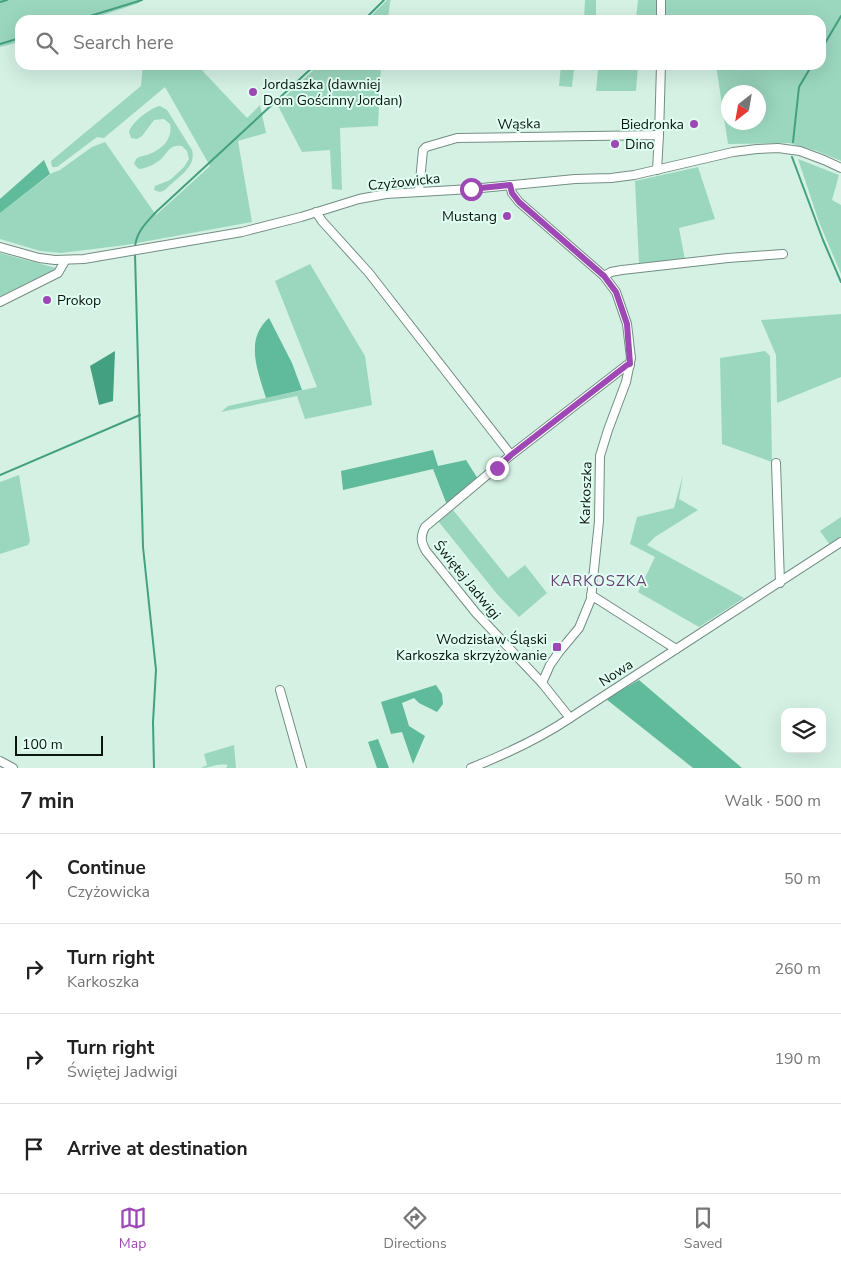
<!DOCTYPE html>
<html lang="en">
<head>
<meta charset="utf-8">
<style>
	body { margin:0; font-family:"Nunito Sans",sans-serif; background:#f6f6f6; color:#222 }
	.controls { position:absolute; right:15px; bottom:15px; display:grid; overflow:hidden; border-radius:10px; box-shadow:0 5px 20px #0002 }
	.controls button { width:45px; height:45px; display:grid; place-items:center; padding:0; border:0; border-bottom:1px solid #e0e0e0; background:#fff; color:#222; font:25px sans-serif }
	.compass { position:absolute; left:721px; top:85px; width:45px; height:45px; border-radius:50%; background:#fff; box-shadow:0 5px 20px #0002; rotate:211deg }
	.scale { position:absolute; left:15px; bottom:12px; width:88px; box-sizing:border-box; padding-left:5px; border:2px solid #0a1511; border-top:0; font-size:14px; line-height:18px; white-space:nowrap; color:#0a1511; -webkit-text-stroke:4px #e1fef2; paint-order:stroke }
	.stop { position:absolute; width:15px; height:15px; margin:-11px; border:4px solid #9d48b5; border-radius:50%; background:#fff }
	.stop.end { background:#9d48b5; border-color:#fff; box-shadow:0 1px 5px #0008 }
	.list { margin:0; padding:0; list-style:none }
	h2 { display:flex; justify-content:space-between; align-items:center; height:65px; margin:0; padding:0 20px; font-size:21px }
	h2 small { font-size:16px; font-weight:400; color:#767676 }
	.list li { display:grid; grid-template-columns:32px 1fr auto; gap:15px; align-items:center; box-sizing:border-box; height:90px; padding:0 20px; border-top:1px solid #e0e0e0 }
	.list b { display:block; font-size:19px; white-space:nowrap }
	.list p { margin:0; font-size:16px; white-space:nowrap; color:#767676 }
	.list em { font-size:16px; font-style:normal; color:#767676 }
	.icon { flex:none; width:28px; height:28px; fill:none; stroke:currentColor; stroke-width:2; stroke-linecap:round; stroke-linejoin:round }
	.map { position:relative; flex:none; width:841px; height:768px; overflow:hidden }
	.search { position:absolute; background:#fff; box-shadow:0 5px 20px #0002; left:15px; right:15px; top:15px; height:55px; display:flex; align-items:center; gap:12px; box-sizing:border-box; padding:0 18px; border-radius:15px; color:#767676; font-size:19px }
	.sheet { height:425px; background:#fff }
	nav { display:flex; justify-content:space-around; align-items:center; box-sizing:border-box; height:70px; border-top:1px solid #e0e0e0; background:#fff; font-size:14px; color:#767676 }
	nav a { display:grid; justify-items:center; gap:2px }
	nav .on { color:#9d48b5 }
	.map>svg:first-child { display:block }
	.green { fill:#9bd7bf; fill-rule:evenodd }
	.forest { fill:#5fbb9b }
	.water { fill:#43a081 }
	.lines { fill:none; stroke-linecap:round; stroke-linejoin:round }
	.stream { stroke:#43a081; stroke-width:2 }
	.minor-casing { stroke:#738e83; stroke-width:10 }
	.minor { stroke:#fff; stroke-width:8 }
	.route { stroke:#9d48b5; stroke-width:6 }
	.poi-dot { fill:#9d48b5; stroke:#e1fef2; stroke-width:2 }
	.labels { text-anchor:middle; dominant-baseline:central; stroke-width:4; stroke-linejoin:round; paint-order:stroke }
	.poi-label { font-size:14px; fill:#0a1511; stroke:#e1fef2; text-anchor:start }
	.street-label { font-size:14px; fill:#0a1511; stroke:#e1fef2 }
	.neighbourhood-label { font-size:15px; letter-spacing:1px; fill:#693f76; stroke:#e1fef2 }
</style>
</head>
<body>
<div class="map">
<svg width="841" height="768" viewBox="0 0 841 768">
	<rect width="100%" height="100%" fill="#d4f1e4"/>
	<g class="green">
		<path d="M0 0H140L139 3 88 20H20V42L0 47Z"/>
		<path d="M387 0H391L390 2 388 20H367Z"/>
		<path d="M585 0H596V17L636 19 638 0H658V20H584Z"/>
		<path d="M664 0H841V161L817 151 789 143 728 144 716 65H821V20H665ZM728 92H758V122H728Z"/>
		<path d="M143 65H197L247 118 260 105 266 133 238 141 252 222 126 245 61 253 40 251 0 239V213L52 173 60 170 92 147 105 142 156 215 210 166 165 87 104 138 97 137 57 167H52L51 161 141 86Z"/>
		<path d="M319 65H381L378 126 340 128 342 190 332 189 330 150 302 152 277 104Z"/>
		<path d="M561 65H638L636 91H596L598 70 574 68 572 87 559 86Z"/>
		<path d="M160 106 167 110 192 150C197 168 176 178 165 190L160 192 154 190 155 186 170 180 184 167 189 159 187 151 182 146C170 144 169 151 162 158 158 163 145 169 139 169L134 164 136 159C140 156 142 156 147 155 161 150 173 140 170 124L164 119 154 120 142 136 137 139 131 138 129 132C132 122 150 108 160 106Z"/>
		<path d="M798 159 839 175 832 200 841 205V274L819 222Z"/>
		<path d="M698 167 715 219 679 228 685 260 639 263 635 181Z"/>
		<path d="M0 253 56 268 27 286 0 299Z"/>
		<path d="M310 264 365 356 372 405 305 419 297 396 221 412 228 406 317 387 275 281Z"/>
		<path d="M841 314V377L777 403 776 355 761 320Z"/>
		<path d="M765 351 770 356 772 462 722 444 720 358Z"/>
		<path d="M19 475 30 541 28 545 0 554V482Z"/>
		<path d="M683 475 679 499 698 510 655 537 647 545 744 598 699 627 638 592 655 557 630 544 637 517 674 508Z"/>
		<path d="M453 510 508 578 525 565 547 593 519 617 497 594 438 521Z"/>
		<path d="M841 517V537L830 545 820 531Z"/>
		<path d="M234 745 236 768H226L228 765C216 763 212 768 201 768L207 765 204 754Z"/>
	</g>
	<g class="forest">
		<path d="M44 160 50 174 0 213V199Z"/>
		<path d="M269 318 292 363 302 390 266 398C258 371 244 340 269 318Z"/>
		<path d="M433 450 438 466 466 460 478 479 447 505 433 469 343 490 341 471Z"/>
		<path d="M639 680 742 768H693L606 699Z"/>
		<path d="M436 685 442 694 443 704 437 712 419 703 414 698 402 703 409 726 425 736 413 764 402 732 391 734 381 702Z"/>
		<path d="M378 739 389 768H377L368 742Z"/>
	</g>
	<path class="water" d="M115 351 113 401 99 405 90 366Z"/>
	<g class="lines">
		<g class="stream">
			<path d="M0 2 7 0"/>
			<path d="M77 20 142 0"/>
			<path d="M364 20 384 0"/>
			<path d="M0 44 20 38"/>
			<path d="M821 50 841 16"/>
			<path d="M793 142 799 87 812 65"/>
			<path d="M792 157 823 240 841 282"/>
			<path d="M135 249C135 233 146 223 156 212L315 65"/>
			<path d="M135 254 143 547 156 670 153 722 154 768"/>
			<path d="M0 475 140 415"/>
		</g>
		<g class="minor-casing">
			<g id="minor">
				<path d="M661 20V0"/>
				<path d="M659 135 661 65"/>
				<path d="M419 191 423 150 426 147 457 138 659 135 657 170"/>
				<path d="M316 212 322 221 369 273 511 455 627 365H630"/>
				<path d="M0 247 39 258 55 260 84 259 242 232 301 217 359 199 386 194 471 189 575 179 611 178 634 175 733 152 757 149 778 148 800 151 824 160 841 168"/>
				<path d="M604 276 611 272 622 270 728 258 783 254"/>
				<path d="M0 302 58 273 65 261"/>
				<path d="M511 455 425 527C420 537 421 542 426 551L476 613 542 683"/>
				<path d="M776 463 780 583"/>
				<path d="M591 595 676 649"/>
				<path d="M280 690 302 768"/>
				<path d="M570 718 841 542"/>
				<path d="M0 761 13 768"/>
				<path d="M471 768C506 754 539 739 570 718L542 683 550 665 559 652 579 628 591 599 599 521 600 456 608 430 626 382 631 358 627 324 616 292 604 276 519 202 512 193 510 185"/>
			</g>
		</g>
		<use href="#minor" class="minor"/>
	</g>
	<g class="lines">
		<path class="route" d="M471 189 510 185 512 193 519 202 604 276 616 292 627 324 630 364 627 365 511 455 497 468"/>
	</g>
	<g class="poi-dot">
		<circle cx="253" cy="92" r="5"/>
		<circle cx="694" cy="124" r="5"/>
		<circle cx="615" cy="144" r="5"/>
		<circle cx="507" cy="216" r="5"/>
		<circle cx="47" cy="300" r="5"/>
		<rect x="552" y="642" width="10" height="10" rx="2.5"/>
	</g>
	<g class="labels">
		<g class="poi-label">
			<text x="263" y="84">Jordaszka (dawniej<tspan x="263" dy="16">Dom Gościnny Jordan)</tspan></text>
			<text x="684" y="124" text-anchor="end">Biedronka</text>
			<text x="625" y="144">Dino</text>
			<text x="497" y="216" text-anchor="end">Mustang</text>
			<text x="57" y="300">Prokop</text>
			<text x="547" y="639" text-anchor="end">Wodzisław Śląski<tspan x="547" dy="16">Karkoszka skrzyżowanie</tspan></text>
		</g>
		<g class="street-label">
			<text transform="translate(519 124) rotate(-1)">Wąska</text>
			<text transform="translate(404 182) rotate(-6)">Czyżowicka</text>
			<text transform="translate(586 493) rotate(-88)">Karkoszka</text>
			<text transform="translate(467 580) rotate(51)">Świętej Jadwigi</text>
			<text transform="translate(616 673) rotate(-33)">Nowa</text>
		</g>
		<g class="neighbourhood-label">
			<text x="599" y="581">KARKOSZKA</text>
		</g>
	</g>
</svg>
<div class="controls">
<button><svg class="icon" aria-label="layers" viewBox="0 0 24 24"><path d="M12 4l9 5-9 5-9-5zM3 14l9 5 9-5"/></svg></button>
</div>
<svg class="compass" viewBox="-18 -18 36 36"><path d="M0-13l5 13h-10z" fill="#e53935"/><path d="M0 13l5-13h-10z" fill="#767676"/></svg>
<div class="scale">100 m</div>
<div class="stop" style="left:471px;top:189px"></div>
<div class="stop end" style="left:497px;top:468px"></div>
<div class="search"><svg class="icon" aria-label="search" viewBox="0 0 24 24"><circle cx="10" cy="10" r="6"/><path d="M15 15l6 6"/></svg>Search here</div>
</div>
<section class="sheet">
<h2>7 min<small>Walk · 500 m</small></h2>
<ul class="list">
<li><svg class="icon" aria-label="ahead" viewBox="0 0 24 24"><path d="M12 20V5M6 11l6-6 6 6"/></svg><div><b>Continue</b><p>Czyżowicka</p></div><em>50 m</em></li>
<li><svg class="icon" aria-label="right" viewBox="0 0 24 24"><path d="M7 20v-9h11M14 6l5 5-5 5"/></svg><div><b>Turn right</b><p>Karkoszka</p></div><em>260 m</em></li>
<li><svg class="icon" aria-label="right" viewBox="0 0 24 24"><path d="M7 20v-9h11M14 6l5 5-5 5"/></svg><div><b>Turn right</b><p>Świętej Jadwigi</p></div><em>190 m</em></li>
<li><svg class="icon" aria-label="arrive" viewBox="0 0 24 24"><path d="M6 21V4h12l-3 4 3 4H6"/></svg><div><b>Arrive at destination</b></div></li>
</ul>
</section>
<nav>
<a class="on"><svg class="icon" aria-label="map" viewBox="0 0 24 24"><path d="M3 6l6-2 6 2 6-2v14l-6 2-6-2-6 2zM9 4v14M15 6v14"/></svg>Map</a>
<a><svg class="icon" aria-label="directions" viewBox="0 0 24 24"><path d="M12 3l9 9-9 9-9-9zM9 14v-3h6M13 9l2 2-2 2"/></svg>Directions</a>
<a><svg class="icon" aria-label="saved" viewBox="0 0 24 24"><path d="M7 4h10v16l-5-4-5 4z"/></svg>Saved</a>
</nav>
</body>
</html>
